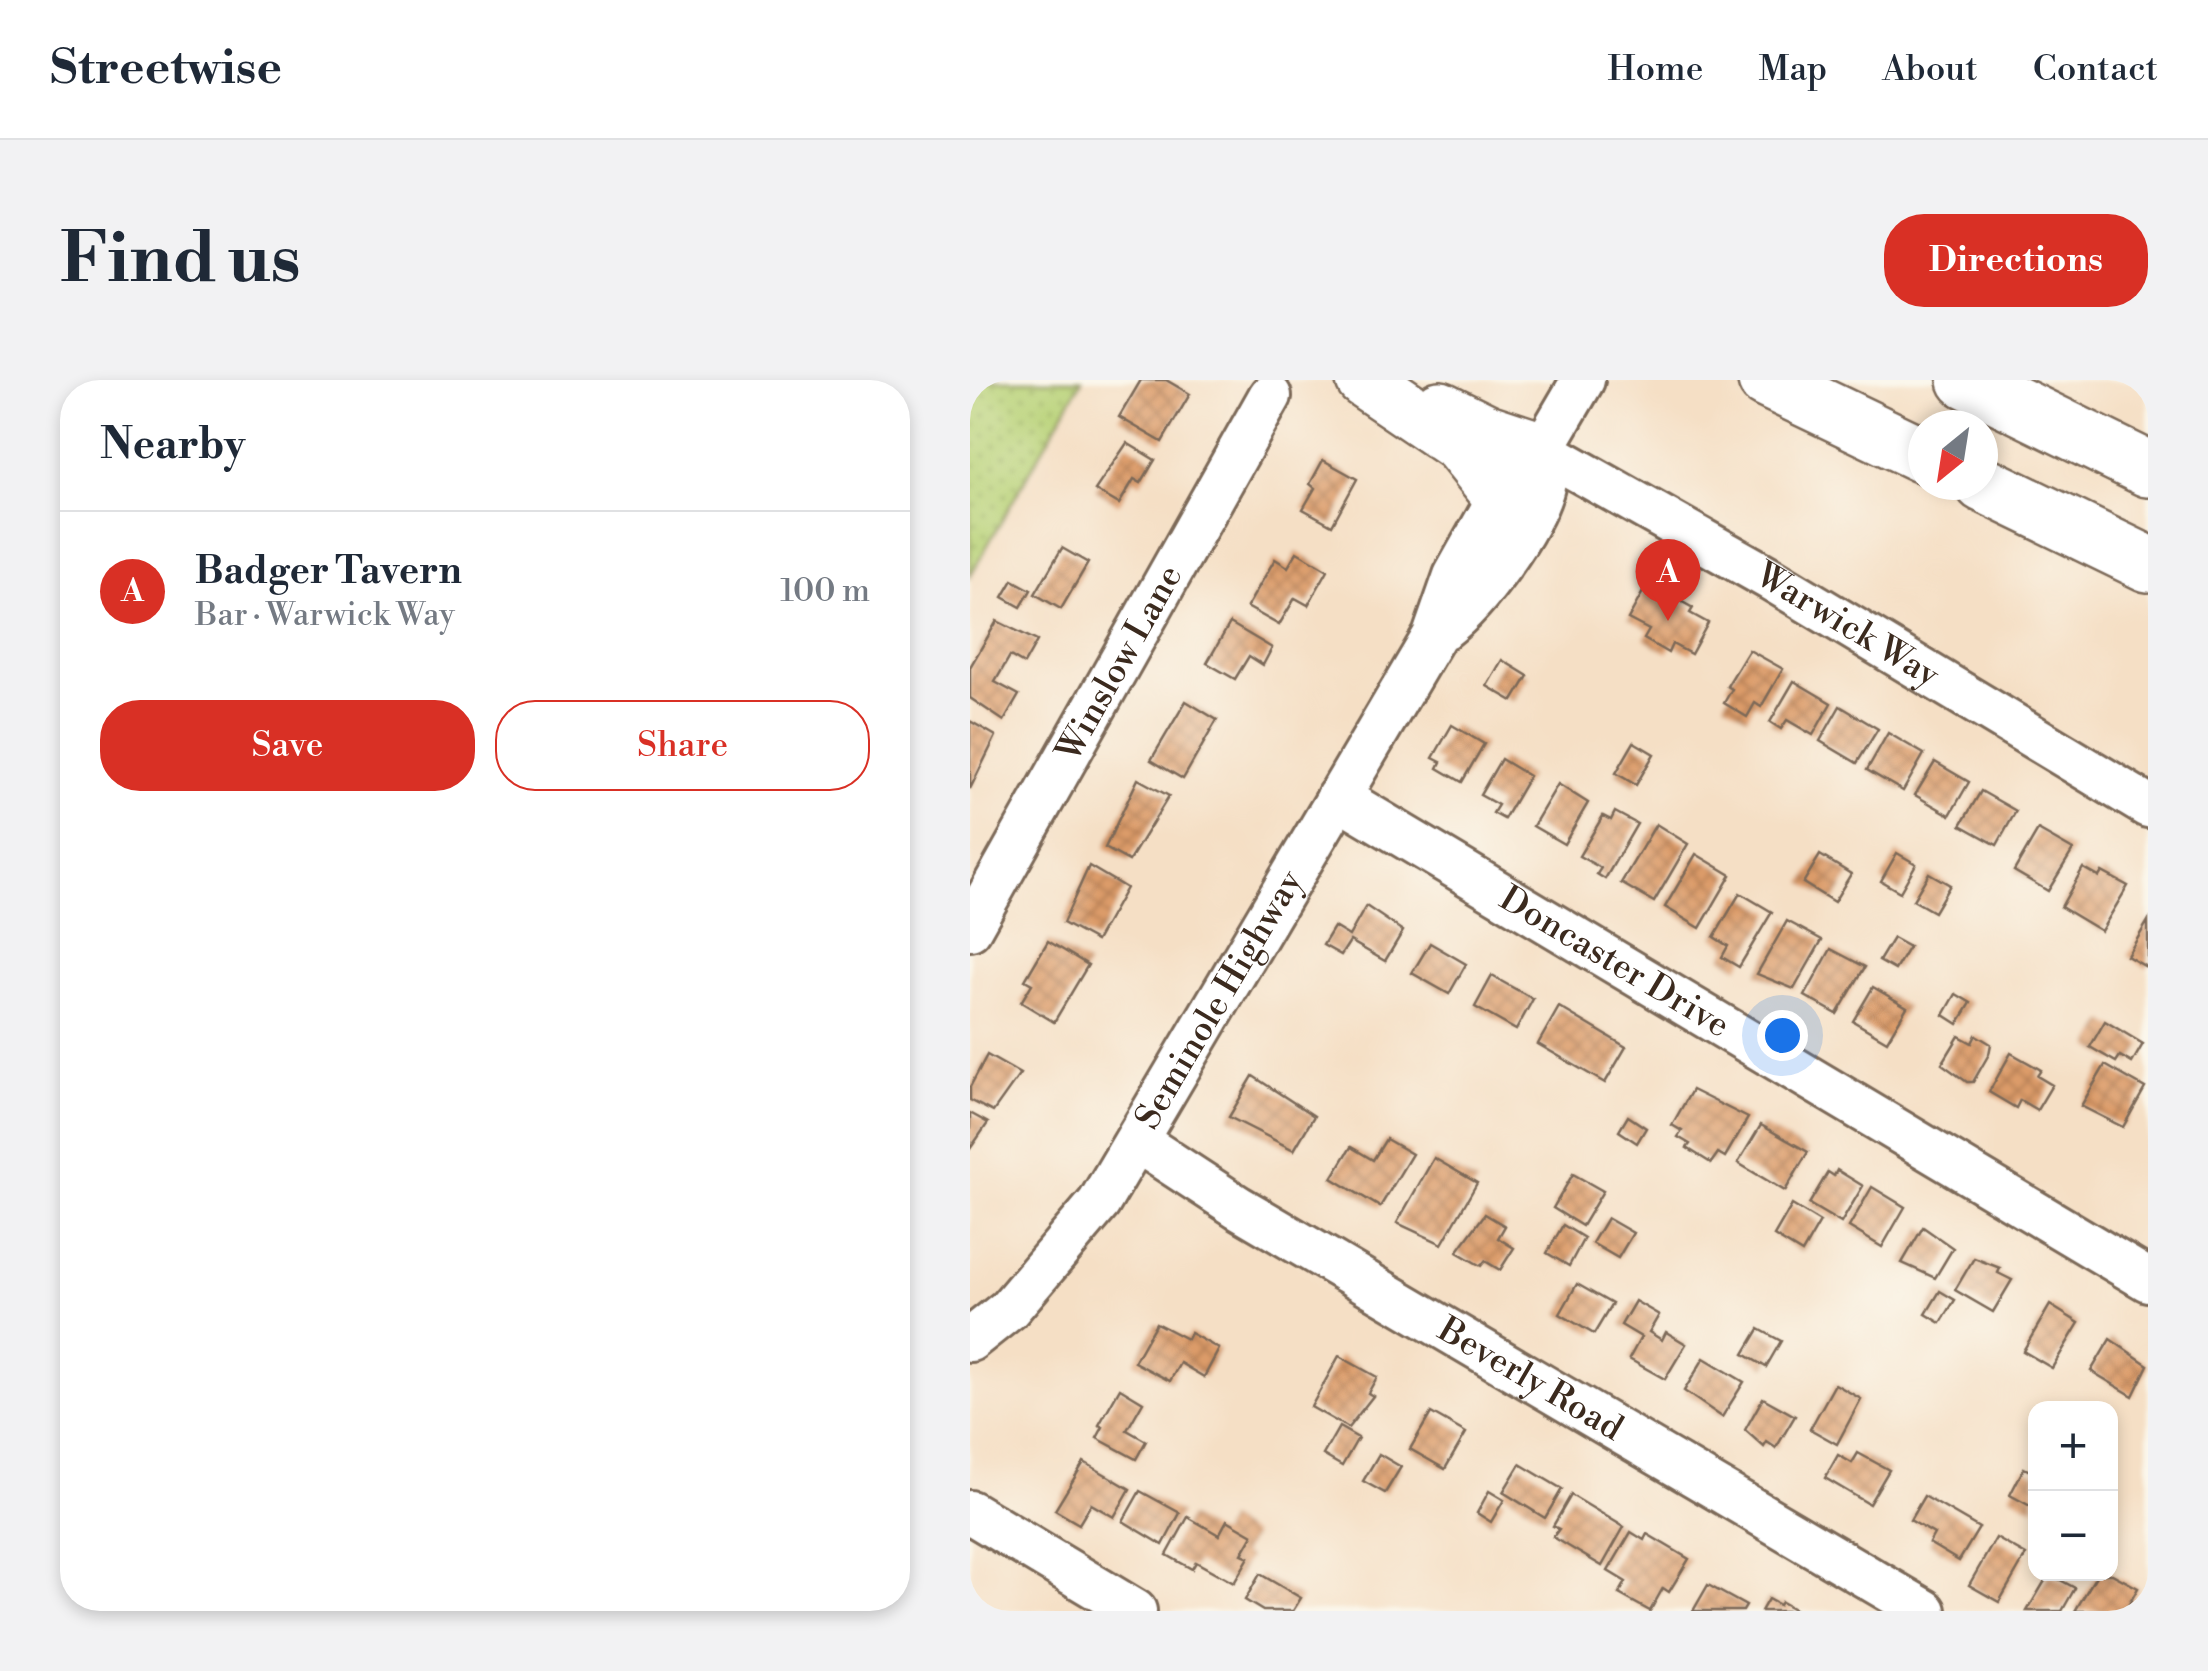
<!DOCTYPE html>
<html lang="en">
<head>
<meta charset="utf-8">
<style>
	body { margin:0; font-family:"Libre Bodoni",serif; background:#f2f2f3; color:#1f2937 }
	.controls { position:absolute; right:30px; bottom:30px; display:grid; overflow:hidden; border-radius:20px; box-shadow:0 5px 15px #0003 }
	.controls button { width:90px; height:90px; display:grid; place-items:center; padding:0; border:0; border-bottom:2px solid #e0e1e3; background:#fff; color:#1f2937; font:50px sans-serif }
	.compass { position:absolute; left:938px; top:30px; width:90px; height:90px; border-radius:50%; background:#fff; box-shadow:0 5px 15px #0003; rotate:210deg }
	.you { position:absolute; left:812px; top:655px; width:35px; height:35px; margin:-25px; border:8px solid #fff; border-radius:50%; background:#1a73e8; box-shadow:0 0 0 15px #1a73e833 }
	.badge { display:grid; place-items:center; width:65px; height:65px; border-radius:50%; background:#d93025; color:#fff; font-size:32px; font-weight:700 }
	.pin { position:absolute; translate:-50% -82px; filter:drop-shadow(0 2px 5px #0008) }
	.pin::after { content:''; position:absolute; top:52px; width:35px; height:30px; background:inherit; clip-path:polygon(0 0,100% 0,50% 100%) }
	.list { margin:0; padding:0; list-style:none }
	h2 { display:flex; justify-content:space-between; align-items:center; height:130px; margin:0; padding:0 40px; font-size:42px }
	h2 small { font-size:32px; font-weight:400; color:#747a83 }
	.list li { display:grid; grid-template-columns:65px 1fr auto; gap:30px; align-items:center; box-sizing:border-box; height:160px; padding:0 40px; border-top:2px solid #e0e1e3 }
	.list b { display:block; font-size:38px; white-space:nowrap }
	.list p { margin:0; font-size:32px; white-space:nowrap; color:#747a83 }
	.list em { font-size:32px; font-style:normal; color:#747a83 }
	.actions { display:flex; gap:20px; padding:30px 40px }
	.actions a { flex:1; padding:22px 0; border:2px solid #d93025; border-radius:40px; text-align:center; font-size:35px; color:#d93025 }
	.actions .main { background:#d93025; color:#fff }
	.map { position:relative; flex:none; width:1178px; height:1231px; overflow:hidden; border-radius:40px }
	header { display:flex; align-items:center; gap:60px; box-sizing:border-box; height:140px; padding:0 50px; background:#fff; border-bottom:2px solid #e0e1e3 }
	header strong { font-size:48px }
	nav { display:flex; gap:55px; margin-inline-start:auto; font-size:35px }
	.intro { display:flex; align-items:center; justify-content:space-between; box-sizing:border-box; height:240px; padding:0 60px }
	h1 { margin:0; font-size:70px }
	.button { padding:25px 45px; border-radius:40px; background:#d93025; color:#fff; font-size:35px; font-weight:700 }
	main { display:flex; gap:60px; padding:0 60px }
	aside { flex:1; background:#fff; border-radius:40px; box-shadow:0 5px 15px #0003 }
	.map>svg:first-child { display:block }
	.park { fill:url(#park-dots); stroke:#7a7e4a; stroke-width:2.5 }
	.building { fill:url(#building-cross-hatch) }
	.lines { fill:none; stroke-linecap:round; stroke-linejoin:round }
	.minor-casing { stroke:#7c6958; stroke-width:48 }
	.highway-casing { stroke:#7c6958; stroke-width:60 }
	.minor { stroke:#fff; stroke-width:42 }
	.highway { stroke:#fff; stroke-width:55 }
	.labels { text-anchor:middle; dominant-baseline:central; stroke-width:10; stroke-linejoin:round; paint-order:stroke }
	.street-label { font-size:35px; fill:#3b2a1e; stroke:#fbf7ec }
</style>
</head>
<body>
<header>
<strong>Streetwise</strong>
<nav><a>Home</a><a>Map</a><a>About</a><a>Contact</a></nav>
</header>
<div class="intro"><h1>Find us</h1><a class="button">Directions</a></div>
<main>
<aside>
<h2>Nearby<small></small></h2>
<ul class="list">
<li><span class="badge">A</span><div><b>Badger Tavern</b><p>Bar · Warwick Way</p></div><em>100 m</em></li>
</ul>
<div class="actions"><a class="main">Save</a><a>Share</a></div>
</aside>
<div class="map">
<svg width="1178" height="1231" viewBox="0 0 1178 1231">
	<defs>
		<pattern id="park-dots" width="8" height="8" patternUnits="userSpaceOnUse" patternTransform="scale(2.5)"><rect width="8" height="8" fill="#b8d277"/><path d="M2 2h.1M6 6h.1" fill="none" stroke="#9fb466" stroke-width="1.8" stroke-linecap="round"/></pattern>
		<pattern id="building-cross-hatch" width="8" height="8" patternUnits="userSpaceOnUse" patternTransform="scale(2.5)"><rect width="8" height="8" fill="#dc9b69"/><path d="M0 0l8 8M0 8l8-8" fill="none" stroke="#b47f56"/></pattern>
	</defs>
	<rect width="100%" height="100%" fill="#fbf7ec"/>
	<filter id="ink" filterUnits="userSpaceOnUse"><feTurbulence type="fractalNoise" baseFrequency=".01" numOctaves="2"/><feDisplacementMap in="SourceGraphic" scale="20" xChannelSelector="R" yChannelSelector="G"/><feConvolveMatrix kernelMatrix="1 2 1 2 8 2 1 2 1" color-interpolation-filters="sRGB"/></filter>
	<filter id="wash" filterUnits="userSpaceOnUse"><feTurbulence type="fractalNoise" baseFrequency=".0048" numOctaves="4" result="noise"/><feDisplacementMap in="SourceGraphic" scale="40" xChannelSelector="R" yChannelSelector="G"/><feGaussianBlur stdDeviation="2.25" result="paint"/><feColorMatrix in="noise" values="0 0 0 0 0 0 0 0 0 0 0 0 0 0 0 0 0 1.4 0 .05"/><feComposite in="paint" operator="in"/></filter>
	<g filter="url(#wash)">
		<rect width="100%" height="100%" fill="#f5dfc5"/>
		<path class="park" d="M0 0H112L0 196Z"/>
		<g id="blocks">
			<g class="building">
				<path d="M171 0H196L220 14 192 62 149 37Z"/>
				<path d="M157 63 185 80 171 103 164 99 149 124 125 110Z"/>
				<path d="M353 80 387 99 362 145 333 129 345 108 340 104Z"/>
				<path d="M92 168 118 183 91 229 65 214Z"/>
				<path d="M327 172 358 190 338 225 325 218 309 245 277 227 305 179 318 187Z"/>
				<path d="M43 200 61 210 51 227 33 217Z"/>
				<path d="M674 210 692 221 696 213 723 228 720 233 738 243 721 274 702 264 698 273 674 259 679 250 658 239Z"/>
				<path d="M27 241 67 261 54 284 40 276 25 302 49 315 34 341 0 318V287Z"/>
				<path d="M260 243 302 268 293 285 279 276 265 299 237 283Z"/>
				<path d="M779 270 813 289 791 327 785 323 777 337 754 323 762 309 757 306Z"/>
				<path d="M532 280 558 296 543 321 517 306Z"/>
				<path d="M824 301 861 323 843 355 817 340 811 349 800 342Z"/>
				<path d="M216 321 247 340 213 399 181 380Z"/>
				<path d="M870 326 908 349 887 383 850 361Z"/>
				<path d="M0 341 26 356 0 409Z"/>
				<path d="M482 345 514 364 492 402 468 388 471 382 463 378Z"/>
				<path d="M918 353 954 374 933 411 897 390Z"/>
				<path d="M664 362 684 374 666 405 646 393Z"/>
				<path d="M531 379 559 396 534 439 523 433 528 425 510 415Z"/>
				<path d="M965 382 999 402 980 435 945 415Z"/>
				<path d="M168 399 199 416 159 481 135 468Z"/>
				<path d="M588 404 618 423 594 464 563 446Z"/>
				<path d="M1011 411 1046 431 1027 465 991 445Z"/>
				<path d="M645 432 667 444 635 499 627 494 631 488 609 476 633 436 641 440Z"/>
				<path d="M686 444 718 464 684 522 651 503Z"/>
				<path d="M1068 450 1103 470 1078 511 1044 491Z"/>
				<path d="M927 473 946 484 930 512 911 501Z"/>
				<path d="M726 474 761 495 730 548 695 527Z"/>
				<path d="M850 475 881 494 864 522 833 503Z"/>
				<path d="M119 486 156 508 126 561 93 543Z"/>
				<path d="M1113 488 1129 497 1132 492 1158 506 1131 551 1091 527Z"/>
				<path d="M959 493 980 505 964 532 943 520Z"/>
				<path d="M770 513 802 532 769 587 752 577 758 566 744 557Z"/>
				<path d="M396 526 433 551 415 581 380 561 371 575 353 565 364 547 379 556Z"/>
				<path d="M817 541 852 560 824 609 787 594Z"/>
				<path d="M1178 541V588L1157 576Z"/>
				<path d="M923 558 939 567 925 590 909 581Z"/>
				<path d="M78 561 118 585 84 642 51 622 62 604 55 600Z"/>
				<path d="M460 563 496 584 479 614 442 593Z"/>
				<path d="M861 569 895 587 867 634 835 616Z"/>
				<path d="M522 596 563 619 546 650 505 627Z"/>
				<path d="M903 607 937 627 917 661 883 641Z"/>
				<path d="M986 614 1001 623 988 644 974 635Z"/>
				<path d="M589 627 656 667 635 703 568 664Z"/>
				<path d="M1135 641 1173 664 1162 683 1150 676 1146 682 1120 667Z"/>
				<path d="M1006 655 1021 664 1019 674 1003 702H997L972 684 989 656 1002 663Z"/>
				<path d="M1041 673 1071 690 1067 696 1082 705 1067 730 1050 720 1046 728 1019 712Z"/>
				<path d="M17 675 50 694 23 732 0 720V707Z"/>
				<path d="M1135 685 1175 708 1153 747 1111 726Z"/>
				<path d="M283 696 344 736 324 770 259 737Z"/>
				<path d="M722 710 778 738 755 777 748 773 741 783 717 768 720 764 708 757 712 751 702 745Z"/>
				<path d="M0 733 18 743 0 769Z"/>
				<path d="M658 736 676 748 667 763 649 751Z"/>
				<path d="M791 745 838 772 815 811 768 783Z"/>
				<path d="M416 759 442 774 410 827 362 798 381 767 403 780Z"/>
				<path d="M464 778 507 803 472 864 427 843Z"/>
				<path d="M867 790 893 806 871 843 839 824 858 792 864 796Z"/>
				<path d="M603 794 633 811 612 846 583 828Z"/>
				<path d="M902 807 935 827 912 867 879 847Z"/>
				<path d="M822 825 850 842 832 873 804 856Z"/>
				<path d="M515 834 535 846 528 858 544 868 530 890 515 881 511 886 487 872Z"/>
				<path d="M637 838 663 853 648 878 622 863Z"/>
				<path d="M593 845 614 858 599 886 577 873Z"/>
				<path d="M953 847 983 868 965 898 932 883Z"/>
				<path d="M1004 878 1030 888 1028 893 1042 900 1023 932 985 910Z"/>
				<path d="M607 904 642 924 624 954 590 934Z"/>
				<path d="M970 911 985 920 971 943 956 934Z"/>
				<path d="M665 921 689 935 679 952 692 960 696 952 716 964 695 999 659 979 671 957 651 945Z"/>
				<path d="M1080 925 1109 943 1082 988 1053 971Z"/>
				<path d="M186 943 217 959 220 953 249 969 234 997 210 983 200 1001 164 982Z"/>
				<path d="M789 949 811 961 796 987 774 974Z"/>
				<path d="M1140 959 1178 985 1163 1016 1121 991Z"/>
				<path d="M369 976 407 997 398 1013 403 1016 378 1048 341 1027Z"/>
				<path d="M734 978 774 1002 752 1037 714 1011Z"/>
				<path d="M865 1004 891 1019 867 1064 840 1049Z"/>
				<path d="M150 1008 173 1022 157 1050 176 1061 166 1079 127 1058 133 1047 129 1045Z"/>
				<path d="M793 1018 825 1036 806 1068 797 1062 794 1067 775 1050Z"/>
				<path d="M461 1033 496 1053 475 1089 440 1069Z"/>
				<path d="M369 1047 388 1058 372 1086 353 1075Z"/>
				<path d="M888 1073 919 1090 899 1124 855 1098 868 1075 882 1083Z"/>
				<path d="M409 1074 431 1087 415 1113 393 1101Z"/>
				<path d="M114 1082 160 1109 144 1137 121 1124 109 1144 85 1130Z"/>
				<path d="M550 1084 592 1109 575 1138 533 1112Z"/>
				<path d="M1054 1088 1066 1094 1064 1128 1040 1115Z"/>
				<path d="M170 1111 210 1133 193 1165 153 1141Z"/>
				<path d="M519 1111 534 1120 521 1142 507 1133Z"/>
				<path d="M601 1115 654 1147 632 1186 583 1157 589 1149 583 1146Z"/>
				<path d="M954 1116 1009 1148 989 1181 959 1163 964 1154 940 1140Z"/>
				<path d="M218 1137 249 1155 257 1140 283 1155 272 1174 279 1177 264 1203 226 1182 222 1189 197 1175Z"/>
				<path d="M661 1152 674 1160 677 1154 719 1179 699 1212 693 1208 680 1231 649 1214 656 1202 638 1191Z"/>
				<path d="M1026 1158 1056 1175 1029 1222 999 1205Z"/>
				<path d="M290 1194 331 1218 323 1231H293L275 1220Z"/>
				<path d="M1079 1194 1105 1208 1092 1231H1057Z"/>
				<path d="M1127 1194H1142L1168 1208 1155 1231H1105Z"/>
				<path d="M738 1205 776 1226 773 1231H723Z"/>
				<path d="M798 1219 809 1225 811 1222 827 1231H791Z"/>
			</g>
		</g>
	</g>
	<g filter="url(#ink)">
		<use href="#blocks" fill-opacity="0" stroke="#7c6958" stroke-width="2.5"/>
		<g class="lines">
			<g class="minor-casing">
				<g id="minor">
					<path id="s1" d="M572 70 801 199 1178 426"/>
					<path d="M475 247C508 222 560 150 572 110 576 97 573 83 572 70"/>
					<path id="s2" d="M368 417 1178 900"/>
					<path id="s3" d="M0 549 300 16"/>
					<path id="s4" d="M167 761 268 827 955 1231"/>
					<path id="s5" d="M0 960 39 929 129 823 464 256 485 196 536 105 572 70 613 0"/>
					<path d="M0 1132 165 1231"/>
				</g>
			</g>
			<g class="highway-casing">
				<g id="highway">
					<path d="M394 0 490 65 530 115"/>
					<path d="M796 0 953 75"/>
					<path d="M996 0 1178 89"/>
					<path d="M470 29 517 52 572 70"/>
					<path d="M1013 104 1178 184"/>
				</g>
			</g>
			<use href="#minor" class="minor"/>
			<use href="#highway" class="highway"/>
		</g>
	</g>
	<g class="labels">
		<g class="street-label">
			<text stroke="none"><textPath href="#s1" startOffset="352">Warwick Way</textPath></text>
			<text stroke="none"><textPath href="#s3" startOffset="305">Winslow Lane</textPath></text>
			<text stroke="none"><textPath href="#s2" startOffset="322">Doncaster Drive</textPath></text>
			<text stroke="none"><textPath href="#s5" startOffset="425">Seminole Highway</textPath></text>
			<text stroke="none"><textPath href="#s4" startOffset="460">Beverly Road</textPath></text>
		</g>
	</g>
</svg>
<div class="controls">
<button>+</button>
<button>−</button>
</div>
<svg class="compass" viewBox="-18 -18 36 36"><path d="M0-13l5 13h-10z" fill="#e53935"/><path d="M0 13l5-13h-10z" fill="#747a83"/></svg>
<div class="you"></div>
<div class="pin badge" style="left:698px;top:241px">A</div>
</div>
</main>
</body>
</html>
